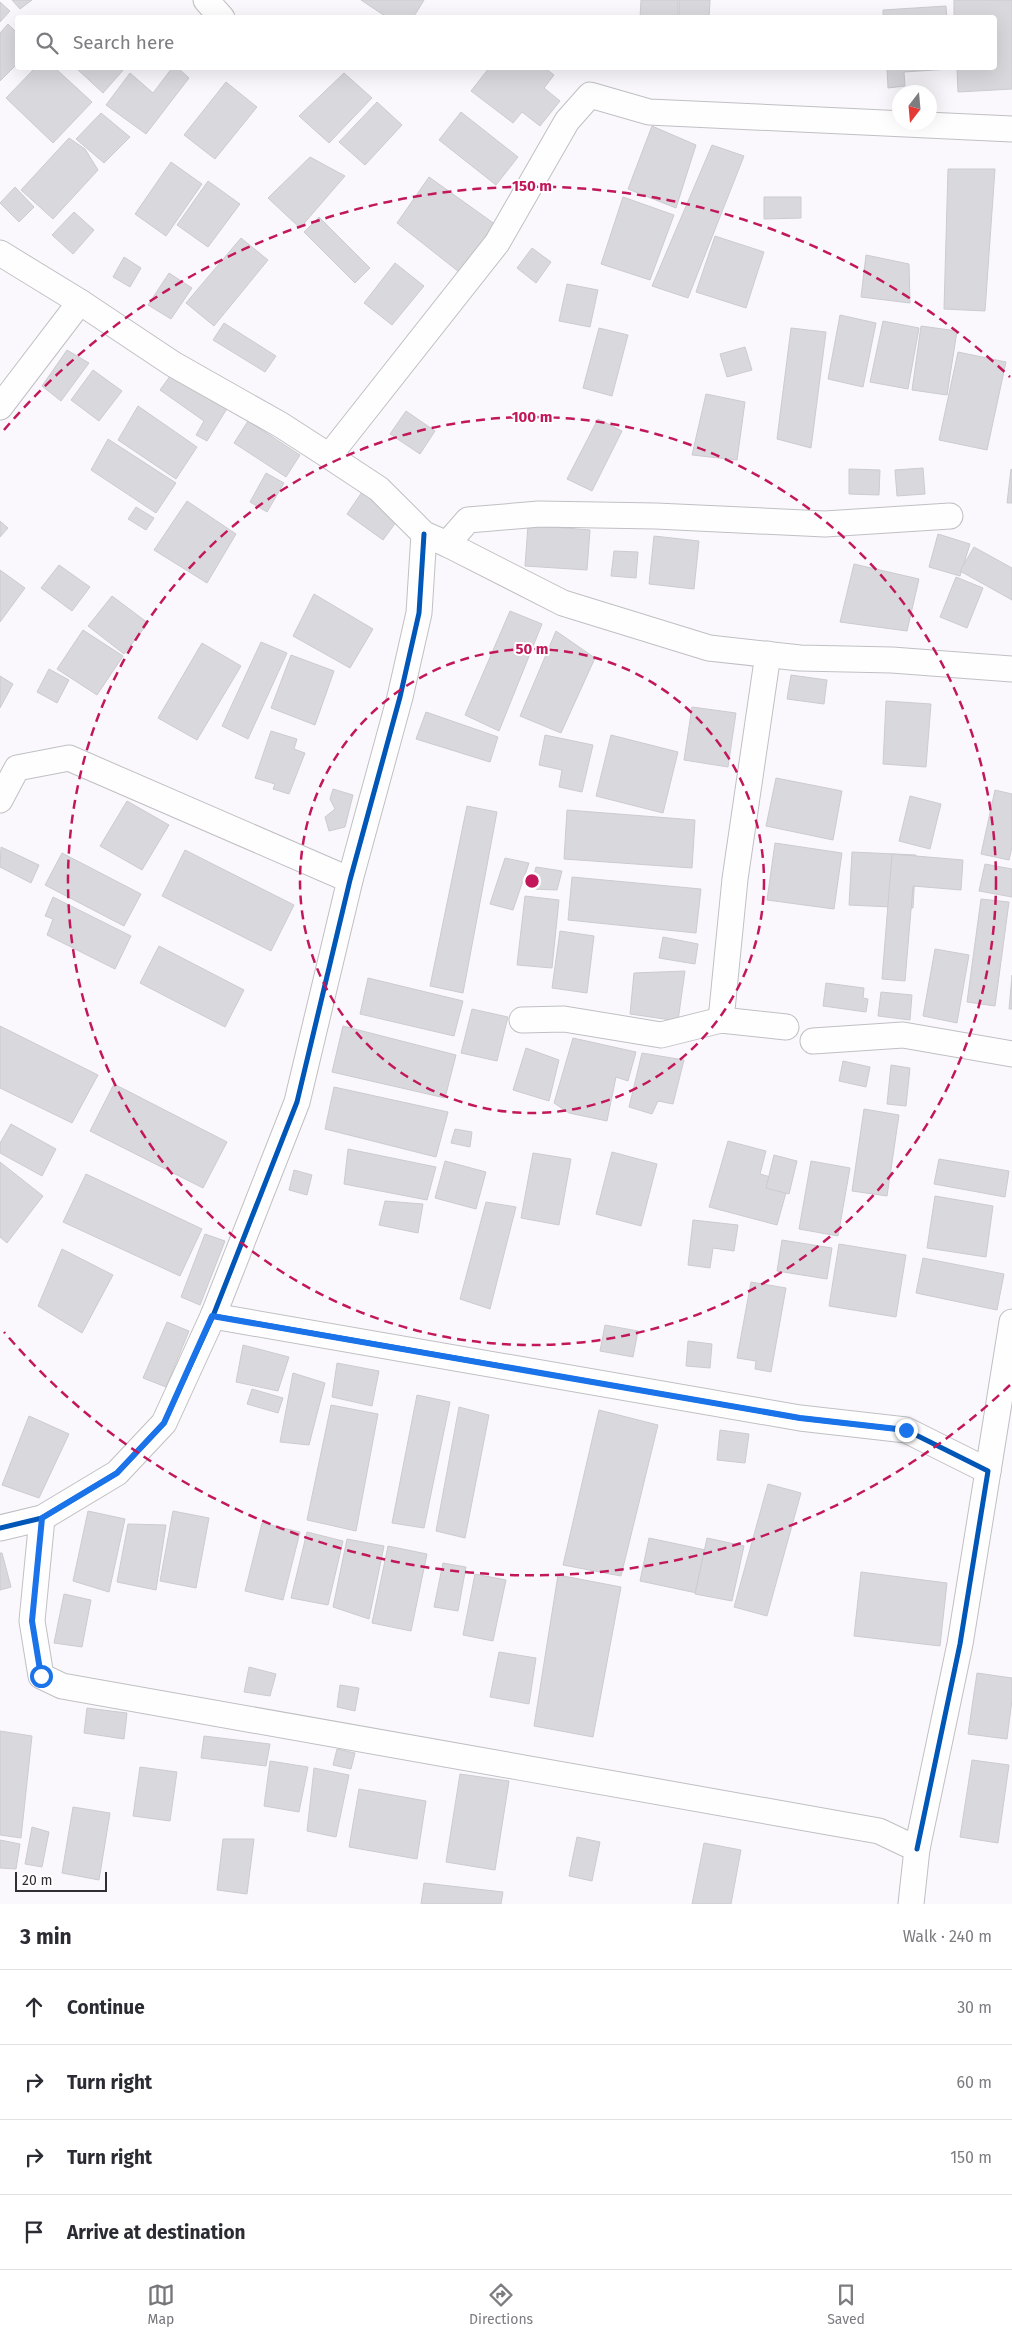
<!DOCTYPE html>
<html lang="en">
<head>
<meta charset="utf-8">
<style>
	body { margin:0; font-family:"Fira Sans",sans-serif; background:#f2f2f3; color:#2b2b33 }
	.compass { position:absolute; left:892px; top:85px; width:45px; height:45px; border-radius:50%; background:#fff; box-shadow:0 5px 20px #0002; rotate:196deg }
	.scale { position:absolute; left:15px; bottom:12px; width:92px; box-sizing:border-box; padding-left:5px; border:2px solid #302e32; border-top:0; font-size:14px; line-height:18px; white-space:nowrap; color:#302e32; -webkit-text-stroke:4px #fff; paint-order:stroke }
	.stop { position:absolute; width:15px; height:15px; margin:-11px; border:4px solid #1a73e8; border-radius:50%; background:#fff }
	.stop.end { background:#1a73e8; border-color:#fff; box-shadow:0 1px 5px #0008 }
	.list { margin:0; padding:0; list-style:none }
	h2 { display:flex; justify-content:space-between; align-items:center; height:65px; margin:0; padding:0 20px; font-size:21px }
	h2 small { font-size:16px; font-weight:400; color:#7c7c81 }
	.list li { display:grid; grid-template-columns:32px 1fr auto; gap:15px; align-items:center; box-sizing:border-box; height:75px; padding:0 20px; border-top:1px solid #e1e1e2 }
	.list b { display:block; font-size:19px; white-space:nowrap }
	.list em { font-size:16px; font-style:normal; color:#7c7c81 }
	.icon { flex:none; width:28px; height:28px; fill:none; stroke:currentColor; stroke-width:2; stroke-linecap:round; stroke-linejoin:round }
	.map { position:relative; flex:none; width:1012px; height:1904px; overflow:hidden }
	.search { position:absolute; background:#fff; box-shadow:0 5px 20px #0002; left:15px; right:15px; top:15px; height:55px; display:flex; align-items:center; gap:12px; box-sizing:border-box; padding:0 18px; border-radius:5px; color:#7c7c81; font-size:19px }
	.sheet { height:365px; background:#fff }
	nav { display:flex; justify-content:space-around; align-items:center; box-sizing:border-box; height:70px; border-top:1px solid #e1e1e2; background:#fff; font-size:14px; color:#7c7c81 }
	nav a { display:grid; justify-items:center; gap:2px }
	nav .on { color:#777579 }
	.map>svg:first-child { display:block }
	.building { fill:#d9d9dd; stroke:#ccccd0 }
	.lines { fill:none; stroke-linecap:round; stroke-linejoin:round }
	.minor-casing { stroke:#c0bfc3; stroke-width:27 }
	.minor { stroke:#fefeff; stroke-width:25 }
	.cycleway-casing { stroke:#fff; stroke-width:8 }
	.cycleway { stroke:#0057b8; stroke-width:5 }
	.route { stroke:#1a73e8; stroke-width:6 }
	.ring { fill:none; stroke:#c2185b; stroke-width:2.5; stroke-dasharray:9 6 }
	.centre { fill:#c2185b; stroke:#fff; stroke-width:2.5 }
	.ring-label { font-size:15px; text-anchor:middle; font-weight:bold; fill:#c2185b; stroke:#fff; stroke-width:4; stroke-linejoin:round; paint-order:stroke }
</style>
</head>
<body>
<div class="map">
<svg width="1012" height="1904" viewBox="0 0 1012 1904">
	<rect width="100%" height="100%" fill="#faf8fd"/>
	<g class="building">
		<path d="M12 0H32L20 9Z"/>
		<path d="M361 0H424L413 18H388Z"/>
		<path d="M641 0H678V18H640Z"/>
		<path d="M679 0H710L709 18H679Z"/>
		<path d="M954 0H1012V89L958 92 957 68H994V18H954Z"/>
		<path d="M0 2 10 11 0 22Z"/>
		<path d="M946 6 947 18H883V10Z"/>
		<path d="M8 24 18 34V63L0 81V33Z"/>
		<path d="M35 68H55L92 102 53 143 6 98Z"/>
		<path d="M76 68H125L103 93Z"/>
		<path d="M172 68H178L189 78 146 134 106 105 130 73 153 93Z"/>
		<path d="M489 68H545L554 75 544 88 560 101 540 126 522 112 513 123 471 91Z"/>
		<path d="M887 68H950V69L904 72 905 86 888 88Z"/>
		<path d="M344 73 372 98 329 143 299 116Z"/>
		<path d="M226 82 257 107 215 159 184 135Z"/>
		<path d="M377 102 402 125 365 165 339 142Z"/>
		<path d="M461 112 518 157 496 185 439 140Z"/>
		<path d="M101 113 130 137 104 163 76 139Z"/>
		<path d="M652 126 696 145 676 208 628 189Z"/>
		<path d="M69 138 85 149 98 170 53 219 21 190Z"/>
		<path d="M712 145 744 156 688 298 652 286Z"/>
		<path d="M310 157 345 176 300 228 268 198Z"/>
		<path d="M171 162 202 184 166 236 135 214Z"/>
		<path d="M948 169H995L985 311 944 309Z"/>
		<path d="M429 177 499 227 464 276 397 223Z"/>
		<path d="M208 181 240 204 208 247 177 225Z"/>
		<path d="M15 187 34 207 19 222 0 203Z"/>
		<path d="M623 197 674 215 650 280 601 264Z"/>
		<path d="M764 197H801V218L764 219Z"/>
		<path d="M74 212 94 230 73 254 52 235Z"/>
		<path d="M319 217 370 268 355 283 304 232Z"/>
		<path d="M715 236 764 252 746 308 696 292Z"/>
		<path d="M241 238 268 260 214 326 186 303Z"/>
		<path d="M532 248 551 262 536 283 517 268Z"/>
		<path d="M866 255 909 264 910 303 861 297Z"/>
		<path d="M124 257 141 268 130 287 113 277Z"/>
		<path d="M395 263 424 286 392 325 364 303Z"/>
		<path d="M169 273 192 288 171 319 148 305Z"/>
		<path d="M567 284 598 290 590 327 559 321Z"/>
		<path d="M840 315 876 323 863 387 828 379Z"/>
		<path d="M883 321 919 328 908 389 870 382Z"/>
		<path d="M224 323 276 356 265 372 213 340Z"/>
		<path d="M921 326 957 331 947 395 912 390Z"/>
		<path d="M599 328 628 335 612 396 583 388Z"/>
		<path d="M791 328 826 332 811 448 777 439Z"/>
		<path d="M745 347 752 370 727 377 720 354Z"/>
		<path d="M67 350 89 363 61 401 42 386Z"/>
		<path d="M958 352 1006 362 987 450 939 440Z"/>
		<path d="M93 370 122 391 99 421 71 400Z"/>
		<path d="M173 372 228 407 207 441 196 435 204 421 160 390Z"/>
		<path d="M706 394 745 402 737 460 692 455Z"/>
		<path d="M138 406 197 447 176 479 118 440Z"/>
		<path d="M406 411 435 431 420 454 390 434Z"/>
		<path d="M598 419 622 431 592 491 567 479Z"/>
		<path d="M248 421 300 455 286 477 234 443Z"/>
		<path d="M108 439 176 483 156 513 91 470Z"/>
		<path d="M923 468 925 494 897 496 895 470Z"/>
		<path d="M849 469 880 470 879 495 849 494Z"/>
		<path d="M1011 469 1012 470V503H1007Z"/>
		<path d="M266 473 284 483 267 512 250 502Z"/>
		<path d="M362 492 399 518 383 540 347 514Z"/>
		<path d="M187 501 236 534 207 583 154 550Z"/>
		<path d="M136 507 154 518 146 530 128 519Z"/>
		<path d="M0 521 8 528 0 537Z"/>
		<path d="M528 525 590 530 587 570 525 566Z"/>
		<path d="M938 534 970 544 960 576 929 567Z"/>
		<path d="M654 536 699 541 694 589 649 584Z"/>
		<path d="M974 547 1012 568V600L960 571Z"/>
		<path d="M614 551 638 552 636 578 611 576Z"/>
		<path d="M854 564 919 579 907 631 840 622Z"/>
		<path d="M59 565 90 587 72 611 41 588Z"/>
		<path d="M0 570 25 588 0 622Z"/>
		<path d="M956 577 983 588 967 628 940 617Z"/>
		<path d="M314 594 373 629 350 668 293 636Z"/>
		<path d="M112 596 148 623 124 654 88 626Z"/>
		<path d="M510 611 542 624 499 731 465 715Z"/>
		<path d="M83 630 123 656 97 695 57 669Z"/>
		<path d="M556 631 595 658 561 733 520 716Z"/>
		<path d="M261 642 287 653 248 739 222 726Z"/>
		<path d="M202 643 241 666 197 740 158 718Z"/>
		<path d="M291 655 334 671 315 725 271 708Z"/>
		<path d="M49 669 69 680 57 703 37 692Z"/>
		<path d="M791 675 827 680 824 704 787 699Z"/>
		<path d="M0 676 13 684 0 708Z"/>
		<path d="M886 701 931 704 926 767 883 764Z"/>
		<path d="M692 707 736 713 728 767 684 760Z"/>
		<path d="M426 712 498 737 490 762 416 739Z"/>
		<path d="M271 731 297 739 294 749 305 753 289 794 273 789 275 784 255 778Z"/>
		<path d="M545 735 593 745 582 792 559 787 562 770 539 765Z"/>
		<path d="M611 735 678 752 663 813 596 796Z"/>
		<path d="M776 778 842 791 833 840 766 826Z"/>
		<path d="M333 789 353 795 345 827 329 831 325 817 335 809 330 799Z"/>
		<path d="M995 790 1012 794V847L1009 860 981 854Z"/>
		<path d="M910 796 941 804 930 849 899 841Z"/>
		<path d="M127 801 169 825 142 870 100 846Z"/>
		<path d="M467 806 497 812 463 993 430 986Z"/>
		<path d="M567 810 695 820 692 868 564 859Z"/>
		<path d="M775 843 842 853 834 909 767 900Z"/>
		<path d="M1 847 39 865 31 883 0 867Z"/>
		<path d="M185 850 294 905 271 951 162 896Z"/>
		<path d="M852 852 916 855 913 908 849 905Z"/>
		<path d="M62 853 141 894 124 926 45 885Z"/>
		<path d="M892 854 963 860 961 890 913 886 905 981 882 979Z"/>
		<path d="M505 858 529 863 513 910 490 904Z"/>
		<path d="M985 864 1012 869V897L979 891Z"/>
		<path d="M536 867 562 871 557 890 530 889Z"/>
		<path d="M572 877 701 889 696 933 568 920Z"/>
		<path d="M525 896 559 900 552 968 517 965Z"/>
		<path d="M53 897 131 936 115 969 47 935 53 919 45 916Z"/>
		<path d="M981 899 1009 902 995 1006 967 1002Z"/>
		<path d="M560 931 594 936 587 993 552 988Z"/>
		<path d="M663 937 698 944 695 964 659 958Z"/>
		<path d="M159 946 244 990 225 1027 140 983Z"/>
		<path d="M935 949 969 955 957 1023 923 1016Z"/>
		<path d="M685 971 678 1021 630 1014 634 973Z"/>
		<path d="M1012 975V1009H1009Z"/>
		<path d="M368 978 463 1001 454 1036 360 1014Z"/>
		<path d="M826 983 864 988 863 998 868 999 866 1012 823 1006Z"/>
		<path d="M881 992 912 995 910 1020 878 1016Z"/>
		<path d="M472 1009 508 1017 497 1061 461 1053Z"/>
		<path d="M0 1026 98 1075 72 1123 0 1088Z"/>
		<path d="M343 1026 456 1055 445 1098 332 1072Z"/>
		<path d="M573 1038 636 1052 628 1081 616 1077 607 1121 569 1113 554 1103Z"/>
		<path d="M526 1048 559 1060 549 1101 513 1090Z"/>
		<path d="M642 1053 684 1060 673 1104 658 1101 652 1114 629 1107Z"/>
		<path d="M843 1061 870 1067 866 1087 839 1081Z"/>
		<path d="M891 1065 910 1068 906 1106 887 1104Z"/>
		<path d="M114 1084 227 1142 203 1188 90 1131Z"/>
		<path d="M334 1087 448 1112 436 1157 325 1129Z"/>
		<path d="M864 1109 899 1115 887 1196 852 1191Z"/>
		<path d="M11 1124 56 1149 42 1176 0 1153V1143Z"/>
		<path d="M455 1129 472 1132 470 1147 451 1143Z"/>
		<path d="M728 1141 766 1151 760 1174 789 1182 777 1225 709 1207Z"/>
		<path d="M348 1149 436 1167 427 1200 344 1184Z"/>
		<path d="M612 1152 657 1164 641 1226 596 1214Z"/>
		<path d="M533 1153 571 1159 559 1225 521 1218Z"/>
		<path d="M774 1155 797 1161 789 1194 766 1188Z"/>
		<path d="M939 1159 1009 1171 1005 1197 934 1184Z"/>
		<path d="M445 1161 486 1172 476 1209 435 1198Z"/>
		<path d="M811 1161 850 1168 838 1236 799 1229Z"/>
		<path d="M0 1162 43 1196 7 1243 0 1237Z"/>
		<path d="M294 1170 312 1175 307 1195 289 1190Z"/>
		<path d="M86 1174 202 1229 180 1276 63 1222Z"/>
		<path d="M935 1196 993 1206 986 1257 927 1248Z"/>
		<path d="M385 1201 423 1204 418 1233 379 1225Z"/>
		<path d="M486 1202 516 1207 490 1309 460 1299Z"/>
		<path d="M693 1220 738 1225 734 1251 713 1248 710 1268 688 1265Z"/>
		<path d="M205 1234 225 1241 200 1305 181 1297Z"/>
		<path d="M782 1240 832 1248 827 1279 777 1271Z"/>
		<path d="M839 1244 906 1255 896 1317 829 1306Z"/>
		<path d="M62 1249 113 1275 82 1333 38 1306Z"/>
		<path d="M923 1258 1004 1274 997 1310 916 1293Z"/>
		<path d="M751 1282 786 1288 771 1372 755 1369 756 1361 737 1358Z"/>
		<path d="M167 1322 189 1331 166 1387 143 1378Z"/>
		<path d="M605 1325 638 1331 633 1357 600 1351Z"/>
		<path d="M688 1341 712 1344 710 1368 686 1366Z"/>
		<path d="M243 1345 289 1357 278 1391 236 1382Z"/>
		<path d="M337 1363 379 1371 372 1406 332 1397Z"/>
		<path d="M293 1373 325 1383 309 1445 280 1442Z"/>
		<path d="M252 1389 283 1398 278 1413 247 1404Z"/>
		<path d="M417 1395 450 1402 424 1528 392 1523Z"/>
		<path d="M331 1405 378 1414 356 1531 307 1520Z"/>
		<path d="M459 1407 489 1415 465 1538 436 1531Z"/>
		<path d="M599 1410 658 1425 621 1576 563 1565Z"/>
		<path d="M29 1416 69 1434 39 1498 2 1485Z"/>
		<path d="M720 1430 749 1434 745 1463 717 1460Z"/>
		<path d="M768 1484 801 1493 767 1616 734 1607Z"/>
		<path d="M88 1511 125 1519 109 1592 73 1581Z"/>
		<path d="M173 1511 209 1518 196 1588 160 1581Z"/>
		<path d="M262 1523 300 1532 283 1600 245 1591Z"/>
		<path d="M128 1524 166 1525 156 1590 117 1582Z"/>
		<path d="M307 1532 343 1541 328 1605 291 1598Z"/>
		<path d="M649 1538 720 1553 711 1596 640 1581Z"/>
		<path d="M707 1538 744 1546 732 1601 695 1594Z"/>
		<path d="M347 1539 384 1546 369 1619 333 1607Z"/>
		<path d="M388 1546 427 1554 411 1631 372 1623Z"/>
		<path d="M0 1553H2L11 1587 0 1590Z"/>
		<path d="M443 1563 466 1567 458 1611 434 1607Z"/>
		<path d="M861 1572 947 1583 940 1646 854 1636Z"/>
		<path d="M475 1574 506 1580 493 1641 463 1635Z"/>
		<path d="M558 1575 621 1587 593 1737 534 1726Z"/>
		<path d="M64 1594 91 1600 82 1647 54 1643Z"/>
		<path d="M499 1652 536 1658 529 1704 490 1697Z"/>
		<path d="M249 1667 276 1674 270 1696 244 1692Z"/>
		<path d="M977 1673 1012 1678V1700L1007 1739 968 1734Z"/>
		<path d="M340 1685 359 1688 355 1711 337 1707Z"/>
		<path d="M87 1708 127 1713 124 1739 84 1733Z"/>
		<path d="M0 1731 32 1736 21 1838 0 1835Z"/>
		<path d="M204 1736 270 1744 266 1766 201 1758Z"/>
		<path d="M337 1749 355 1753 351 1769 333 1765Z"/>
		<path d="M972 1760 1009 1765 998 1843 960 1837Z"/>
		<path d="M270 1761 308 1767 299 1812 264 1806Z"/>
		<path d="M140 1767 177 1772 170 1821 133 1816Z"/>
		<path d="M314 1768 349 1775 336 1837 307 1831Z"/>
		<path d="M460 1774 509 1781 495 1870 446 1862Z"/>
		<path d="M359 1789 426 1801 417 1859 349 1847Z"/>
		<path d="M73 1807 110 1813 99 1880 62 1873Z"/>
		<path d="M32 1827 49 1832 42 1867 25 1864Z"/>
		<path d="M577 1837 600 1842 592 1881 569 1876Z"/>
		<path d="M223 1839H254L247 1894 217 1890Z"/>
		<path d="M0 1840 20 1844 16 1869 0 1868Z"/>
		<path d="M704 1843 741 1850 731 1904H692Z"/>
		<path d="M424 1883 503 1892 501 1904H421Z"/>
	</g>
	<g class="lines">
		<g class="minor-casing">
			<g id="minor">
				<path d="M206 0 222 18"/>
				<path d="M0 253 80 302 173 364 281 425 329 456 379 489 424 534 447 544 563 603 709 648 800 658 892 660 1012 669"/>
				<path d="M0 407 80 302"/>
				<path d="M329 456 497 243 567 121 590 95 649 112 1012 129"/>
				<path d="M447 544 468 520 539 514 656 516 825 524 950 516"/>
				<path d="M0 800 17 768 69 758 350 880"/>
				<path d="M522 1020 564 1019 661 1035 721 1020 786 1027"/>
				<path d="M721 1020 735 879 768 654"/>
				<path d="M813 1041 903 1035 1012 1054"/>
				<path d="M213 1316 800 1418 906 1430 988 1471 960 1644 917 1849"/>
				<path d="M988 1471 1012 1322"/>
				<path d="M42 1518 32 1621 41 1676 62 1686 879 1831 917 1849 911 1904"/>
				<path d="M0 1528 42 1518 117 1473 164 1423 213 1316 297 1102 350 880 400 697 419 613 424 534"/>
			</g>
		</g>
		<use href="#minor" class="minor"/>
		<g class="cycleway-casing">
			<g id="cycleway">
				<path d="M213 1316 800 1418 906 1430 988 1471 960 1644 917 1849"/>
				<path d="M0 1528 42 1518 117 1473 164 1423 213 1316 297 1102 350 880 400 697 419 613 424 534"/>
			</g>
		</g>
		<use href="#cycleway" class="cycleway"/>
	</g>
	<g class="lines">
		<path class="route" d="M41 1676 32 1621 42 1518 117 1473 164 1423 212 1316 800 1418 906 1430"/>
	</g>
	<g class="ring">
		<circle cx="532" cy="881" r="232"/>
		<circle cx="532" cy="881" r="464"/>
		<path d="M1010 1385A695 695 0 0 1 4 1332M4 430A695 695 0 0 1 1010 377"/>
	</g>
	<circle cx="532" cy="881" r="8" class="centre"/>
	<g class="ring-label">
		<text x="532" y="191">150 m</text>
		<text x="532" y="422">100 m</text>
		<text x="532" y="654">50 m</text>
	</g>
</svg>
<svg class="compass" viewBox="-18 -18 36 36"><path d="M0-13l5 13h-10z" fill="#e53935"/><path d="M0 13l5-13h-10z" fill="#7c7c81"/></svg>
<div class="scale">20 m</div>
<div class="stop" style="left:41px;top:1676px"></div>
<div class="stop end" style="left:906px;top:1430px"></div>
<div class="search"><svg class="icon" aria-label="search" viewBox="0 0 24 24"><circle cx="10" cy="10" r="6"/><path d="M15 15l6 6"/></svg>Search here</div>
</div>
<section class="sheet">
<h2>3 min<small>Walk · 240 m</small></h2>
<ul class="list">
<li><svg class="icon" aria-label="ahead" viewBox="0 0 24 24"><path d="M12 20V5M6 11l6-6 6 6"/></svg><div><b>Continue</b></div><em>30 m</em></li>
<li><svg class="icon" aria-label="right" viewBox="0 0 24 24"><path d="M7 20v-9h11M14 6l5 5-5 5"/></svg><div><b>Turn right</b></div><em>60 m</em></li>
<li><svg class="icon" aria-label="right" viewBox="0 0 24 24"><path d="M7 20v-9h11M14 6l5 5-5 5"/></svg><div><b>Turn right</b></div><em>150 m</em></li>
<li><svg class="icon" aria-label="arrive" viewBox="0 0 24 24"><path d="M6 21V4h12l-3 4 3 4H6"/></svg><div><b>Arrive at destination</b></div></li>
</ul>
</section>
<nav>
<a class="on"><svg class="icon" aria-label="map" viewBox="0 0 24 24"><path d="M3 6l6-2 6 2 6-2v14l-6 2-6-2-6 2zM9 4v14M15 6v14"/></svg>Map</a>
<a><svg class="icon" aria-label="directions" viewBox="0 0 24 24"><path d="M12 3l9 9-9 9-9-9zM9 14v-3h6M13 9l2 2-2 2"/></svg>Directions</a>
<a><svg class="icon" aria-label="saved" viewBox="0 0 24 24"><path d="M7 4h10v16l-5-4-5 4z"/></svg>Saved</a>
</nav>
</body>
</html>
